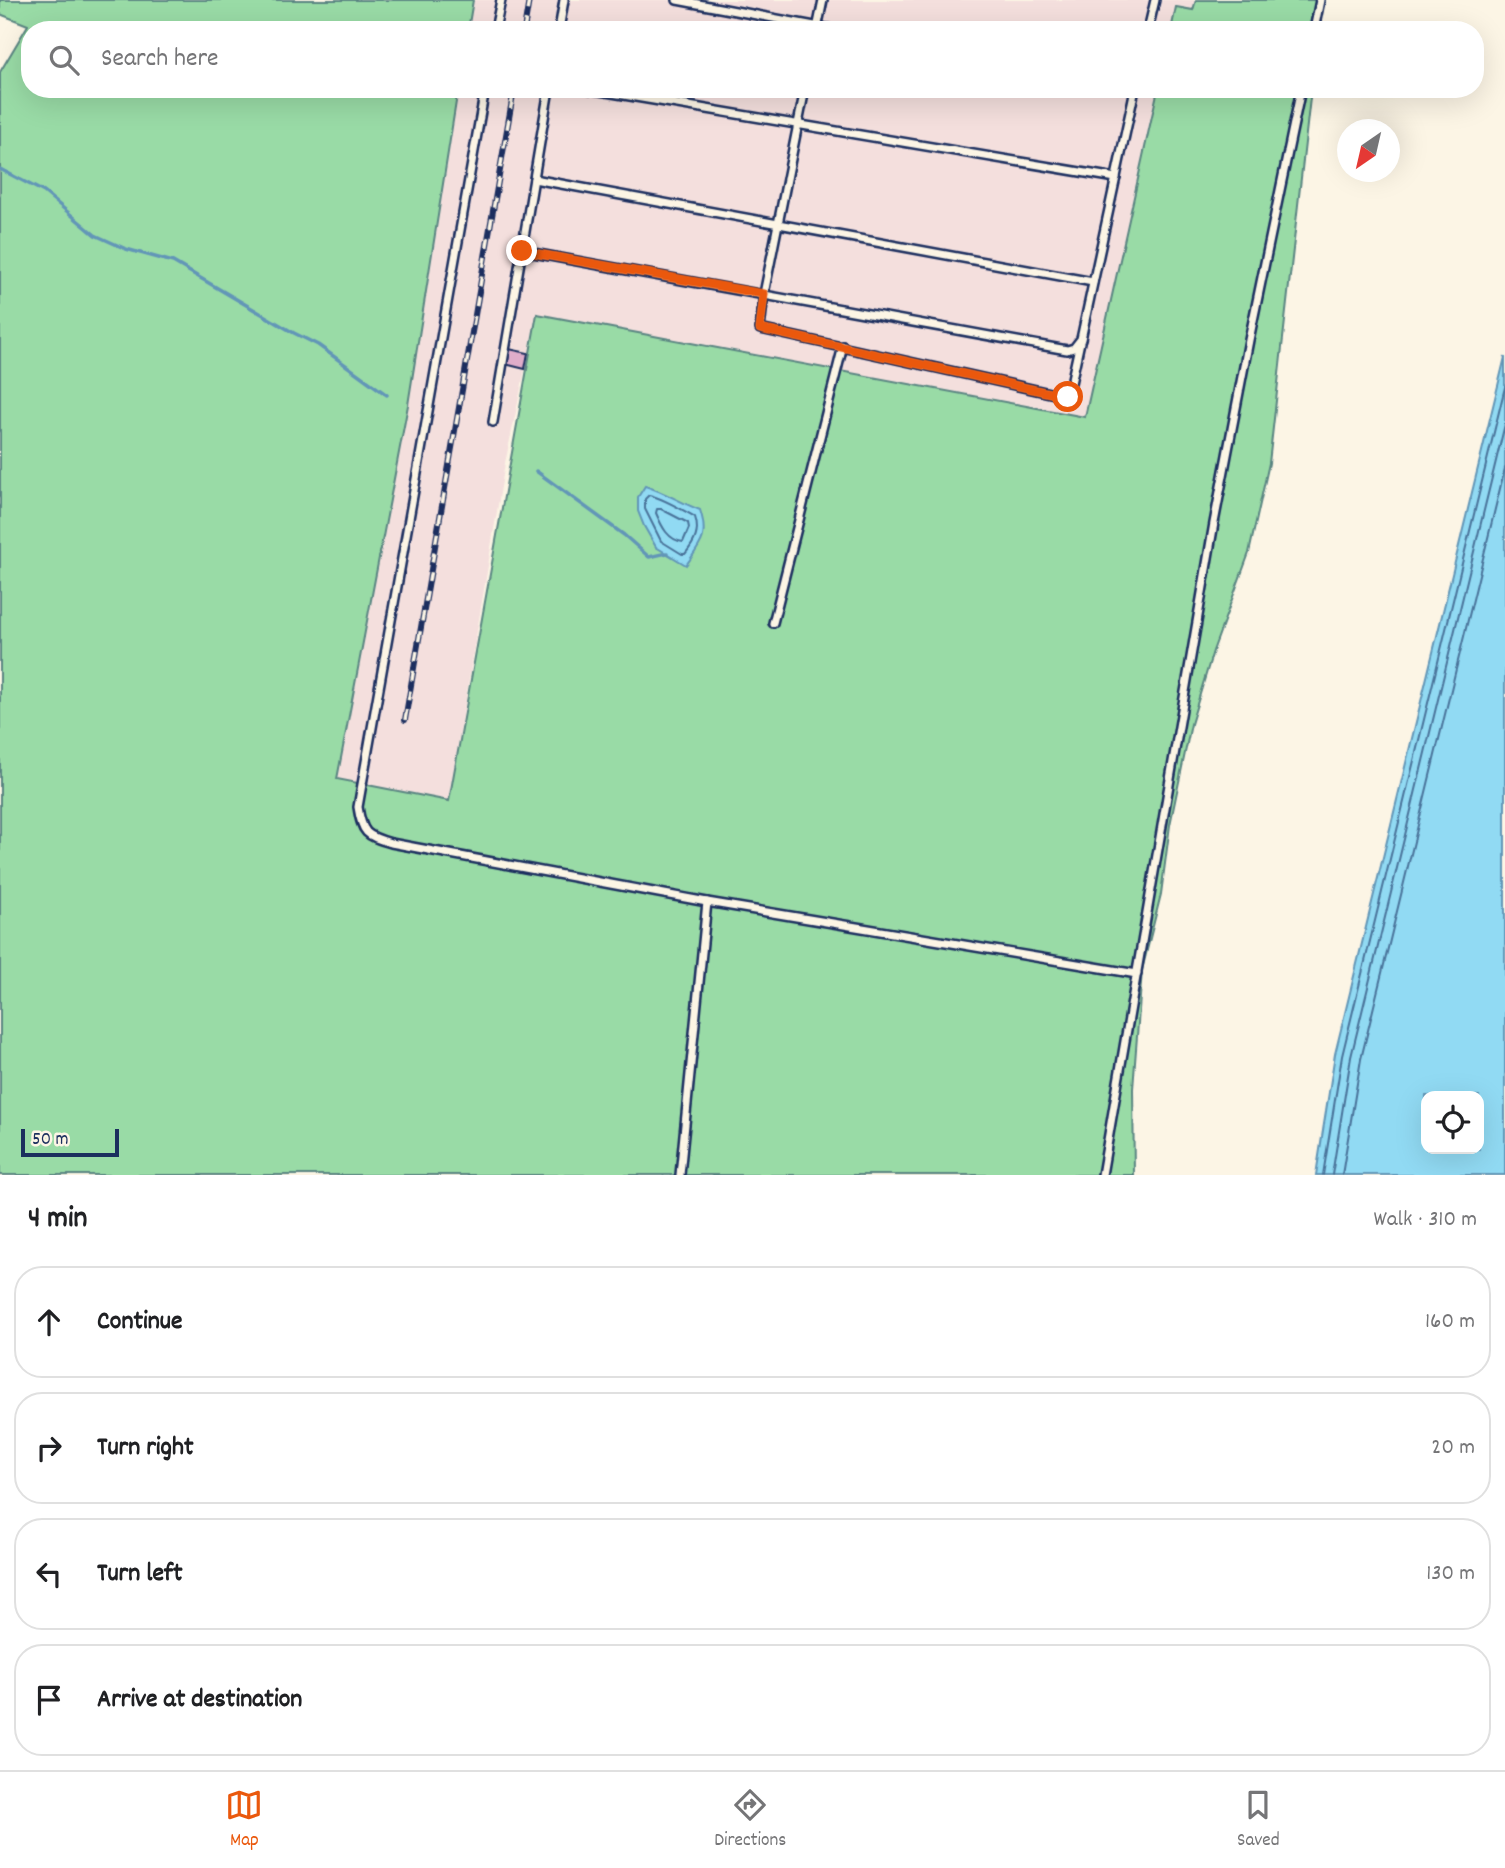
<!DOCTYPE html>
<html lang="en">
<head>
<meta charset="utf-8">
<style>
	body { margin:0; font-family:Dekko,sans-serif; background:#f2f2f2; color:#202124 }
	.controls { position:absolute; right:21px; bottom:21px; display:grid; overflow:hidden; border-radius:14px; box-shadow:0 7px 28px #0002 }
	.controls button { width:63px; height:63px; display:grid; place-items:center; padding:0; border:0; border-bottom:2px solid #e0e0e0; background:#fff; color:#202124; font:35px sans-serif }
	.compass { position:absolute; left:1337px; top:119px; width:63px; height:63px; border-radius:50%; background:#fff; box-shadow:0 7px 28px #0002; rotate:214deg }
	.scale { position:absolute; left:21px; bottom:18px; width:98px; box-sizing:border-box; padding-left:7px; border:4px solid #1b2f5e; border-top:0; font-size:19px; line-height:24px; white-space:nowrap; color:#1b2f5e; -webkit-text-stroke:5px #fcf5e5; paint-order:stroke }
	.stop { position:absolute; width:21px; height:21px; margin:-16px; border:5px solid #ea580c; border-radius:50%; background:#fff }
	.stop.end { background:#ea580c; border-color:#fff; box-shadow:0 2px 7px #0008 }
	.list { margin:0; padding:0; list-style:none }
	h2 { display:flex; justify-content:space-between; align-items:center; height:91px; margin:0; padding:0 28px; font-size:30px }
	h2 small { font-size:23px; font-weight:400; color:#757577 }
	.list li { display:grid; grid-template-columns:46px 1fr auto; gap:21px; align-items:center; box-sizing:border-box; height:112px; margin:0 14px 14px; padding:0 14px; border:2px solid #e0e0e0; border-radius:28px }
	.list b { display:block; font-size:26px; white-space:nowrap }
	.list em { font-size:23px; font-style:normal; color:#757577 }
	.icon { flex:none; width:38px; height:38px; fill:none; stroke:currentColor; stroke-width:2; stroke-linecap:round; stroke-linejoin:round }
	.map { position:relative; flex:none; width:1505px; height:1175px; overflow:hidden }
	.search { position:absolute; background:#fff; box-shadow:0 7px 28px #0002; left:21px; right:21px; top:21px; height:77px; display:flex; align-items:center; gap:18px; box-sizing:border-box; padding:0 24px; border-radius:28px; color:#757577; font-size:26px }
	.sheet { height:595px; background:#fff }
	nav { display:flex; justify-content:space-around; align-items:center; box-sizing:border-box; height:98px; border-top:2px solid #e0e0e0; background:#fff; font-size:19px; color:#757577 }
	nav a { display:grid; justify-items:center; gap:4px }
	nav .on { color:#ea580c }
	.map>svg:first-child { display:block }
	.built { fill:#f4dfdd }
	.green { fill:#99dba6; stroke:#5a8582; stroke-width:2 }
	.water { fill:#91daf3; stroke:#6296b7; stroke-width:2; fill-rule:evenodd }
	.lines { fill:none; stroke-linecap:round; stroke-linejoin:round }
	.shore { stroke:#4a739a; stroke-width:2 }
	.stream { stroke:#6296b7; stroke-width:3.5 }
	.building { fill:#e0adca; stroke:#1b2f5e; stroke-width:2 }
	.service-casing { stroke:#1b2f5e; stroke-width:12 }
	.service { stroke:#fcf5e5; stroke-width:7 }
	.rail-casing { stroke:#1b2f5e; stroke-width:6 }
	.rail { stroke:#fcf5e5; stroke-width:3.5; stroke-dasharray:10; stroke-linecap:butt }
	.route { stroke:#ea580c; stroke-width:9 }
</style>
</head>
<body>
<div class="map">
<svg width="1505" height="1175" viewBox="0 0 1505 1175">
	<rect width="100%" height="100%" fill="#fcf5e5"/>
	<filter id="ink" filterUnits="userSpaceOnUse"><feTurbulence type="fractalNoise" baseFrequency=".0143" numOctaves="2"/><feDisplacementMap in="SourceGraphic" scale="14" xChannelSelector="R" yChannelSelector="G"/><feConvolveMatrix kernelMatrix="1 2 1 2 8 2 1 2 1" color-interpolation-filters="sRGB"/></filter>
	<g filter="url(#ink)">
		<g class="built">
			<path d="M473 0H1196L1193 10 1176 7 1171 30H468Z"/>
			<path d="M458 89H1158L1086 417 537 314 505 463 449 801 337 779 399 446Z"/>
		</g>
		<g class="green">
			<path d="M0 0H473L468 30H30V89H458L408 405 337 779 449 801 537 314 1085 417 1158 89H1311L1269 463 1249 553 1213 651 1191 724 1170 825 1161 894 1142 970 1133 1089 1134 1175H0V72L28 25 0 14Z"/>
			<path d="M1196 0H1321L1318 30H1171L1176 7 1193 10Z"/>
		</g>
		<g class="water">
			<path d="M1505 357V1175H1316L1335 1054ZM1426 1096H1479V1149H1426Z"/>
			<path d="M645 486C665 492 681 503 700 510 709 537 701 544 686 565L656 547 644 526 638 511V497Z"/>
		</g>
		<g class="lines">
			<g class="shore">
				<path d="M649 495C665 499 681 509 695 517 700 532 695 542 685 554H682L661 541 645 509V499Z"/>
				<path d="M657 509H661L688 523 689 528 683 542C668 540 662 527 656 513Z"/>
				<path d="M1323 1175 1342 1056 1505 387"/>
				<path d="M1332 1175 1351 1057 1505 424"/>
				<path d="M1342 1175 1361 1059 1505 468"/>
			</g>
			<g class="stream">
				<path d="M0 169 44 192 95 235 126 249 173 262 294 333 318 345 387 395"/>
				<path d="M536 471 624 535 649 557 667 553"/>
			</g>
		</g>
		<path class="building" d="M509 349 528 353 525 369 505 364Z"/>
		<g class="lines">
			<g class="service-casing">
				<g id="service">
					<path d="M677 0 836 30"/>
					<path d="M817 29 823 0"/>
					<path d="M495 30 501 0"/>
					<path d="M559 30 564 0"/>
					<path d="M1148 30 1155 0"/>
					<path d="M1314 30 1320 0"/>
					<path d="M485 89 358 807C362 833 366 836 391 843L707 902 680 1175"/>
					<path d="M588 89 1116 178"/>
					<path d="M805 89 764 294 760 329 1068 397 1080 342"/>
					<path d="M534 179 1093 282"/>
					<path d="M522 251 1067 350 1074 348 1081 339 1135 89"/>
					<path d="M493 422 549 89"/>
					<path d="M773 623 843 346"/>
					<path d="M707 902 1137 974"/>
					<path d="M1102 1175 1214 523 1249 340 1301 89"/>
				</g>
			</g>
			<use href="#service" class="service"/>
			<g class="rail-casing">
				<g id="rail">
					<path d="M524 30 529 0"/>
					<path d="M405 720 514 89"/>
				</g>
			</g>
			<use href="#rail" class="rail"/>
		</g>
	</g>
	<g class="lines" filter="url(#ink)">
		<path class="route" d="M522 251 764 294 760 329 1068 397"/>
	</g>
</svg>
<div class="controls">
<button><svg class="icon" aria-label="locate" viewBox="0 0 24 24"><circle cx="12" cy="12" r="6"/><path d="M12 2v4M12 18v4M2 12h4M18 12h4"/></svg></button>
</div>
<svg class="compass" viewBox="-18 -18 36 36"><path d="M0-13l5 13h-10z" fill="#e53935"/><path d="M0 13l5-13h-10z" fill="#757577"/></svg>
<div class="scale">50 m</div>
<div class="stop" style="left:1068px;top:397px"></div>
<div class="stop end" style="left:522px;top:251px"></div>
<div class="search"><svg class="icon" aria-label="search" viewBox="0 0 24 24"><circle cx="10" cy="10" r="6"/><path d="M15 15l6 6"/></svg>Search here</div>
</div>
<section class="sheet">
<h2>4 min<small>Walk · 310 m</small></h2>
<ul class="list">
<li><svg class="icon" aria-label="ahead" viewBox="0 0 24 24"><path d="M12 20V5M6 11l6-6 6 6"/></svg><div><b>Continue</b></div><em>160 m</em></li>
<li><svg class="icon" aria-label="right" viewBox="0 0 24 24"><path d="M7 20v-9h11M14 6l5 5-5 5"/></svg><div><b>Turn right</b></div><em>20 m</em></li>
<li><svg class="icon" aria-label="left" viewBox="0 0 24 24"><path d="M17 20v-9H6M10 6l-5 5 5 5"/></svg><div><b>Turn left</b></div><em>130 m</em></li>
<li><svg class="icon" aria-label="arrive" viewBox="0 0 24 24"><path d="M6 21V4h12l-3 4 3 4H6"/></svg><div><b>Arrive at destination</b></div></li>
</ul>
</section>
<nav>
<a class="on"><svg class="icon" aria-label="map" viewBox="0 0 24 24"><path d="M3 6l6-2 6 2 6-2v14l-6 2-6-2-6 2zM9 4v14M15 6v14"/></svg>Map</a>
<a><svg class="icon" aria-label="directions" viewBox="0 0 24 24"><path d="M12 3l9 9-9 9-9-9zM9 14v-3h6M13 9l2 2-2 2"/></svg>Directions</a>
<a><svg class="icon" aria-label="saved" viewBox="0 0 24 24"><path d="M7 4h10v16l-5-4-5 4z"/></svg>Saved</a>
</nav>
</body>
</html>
